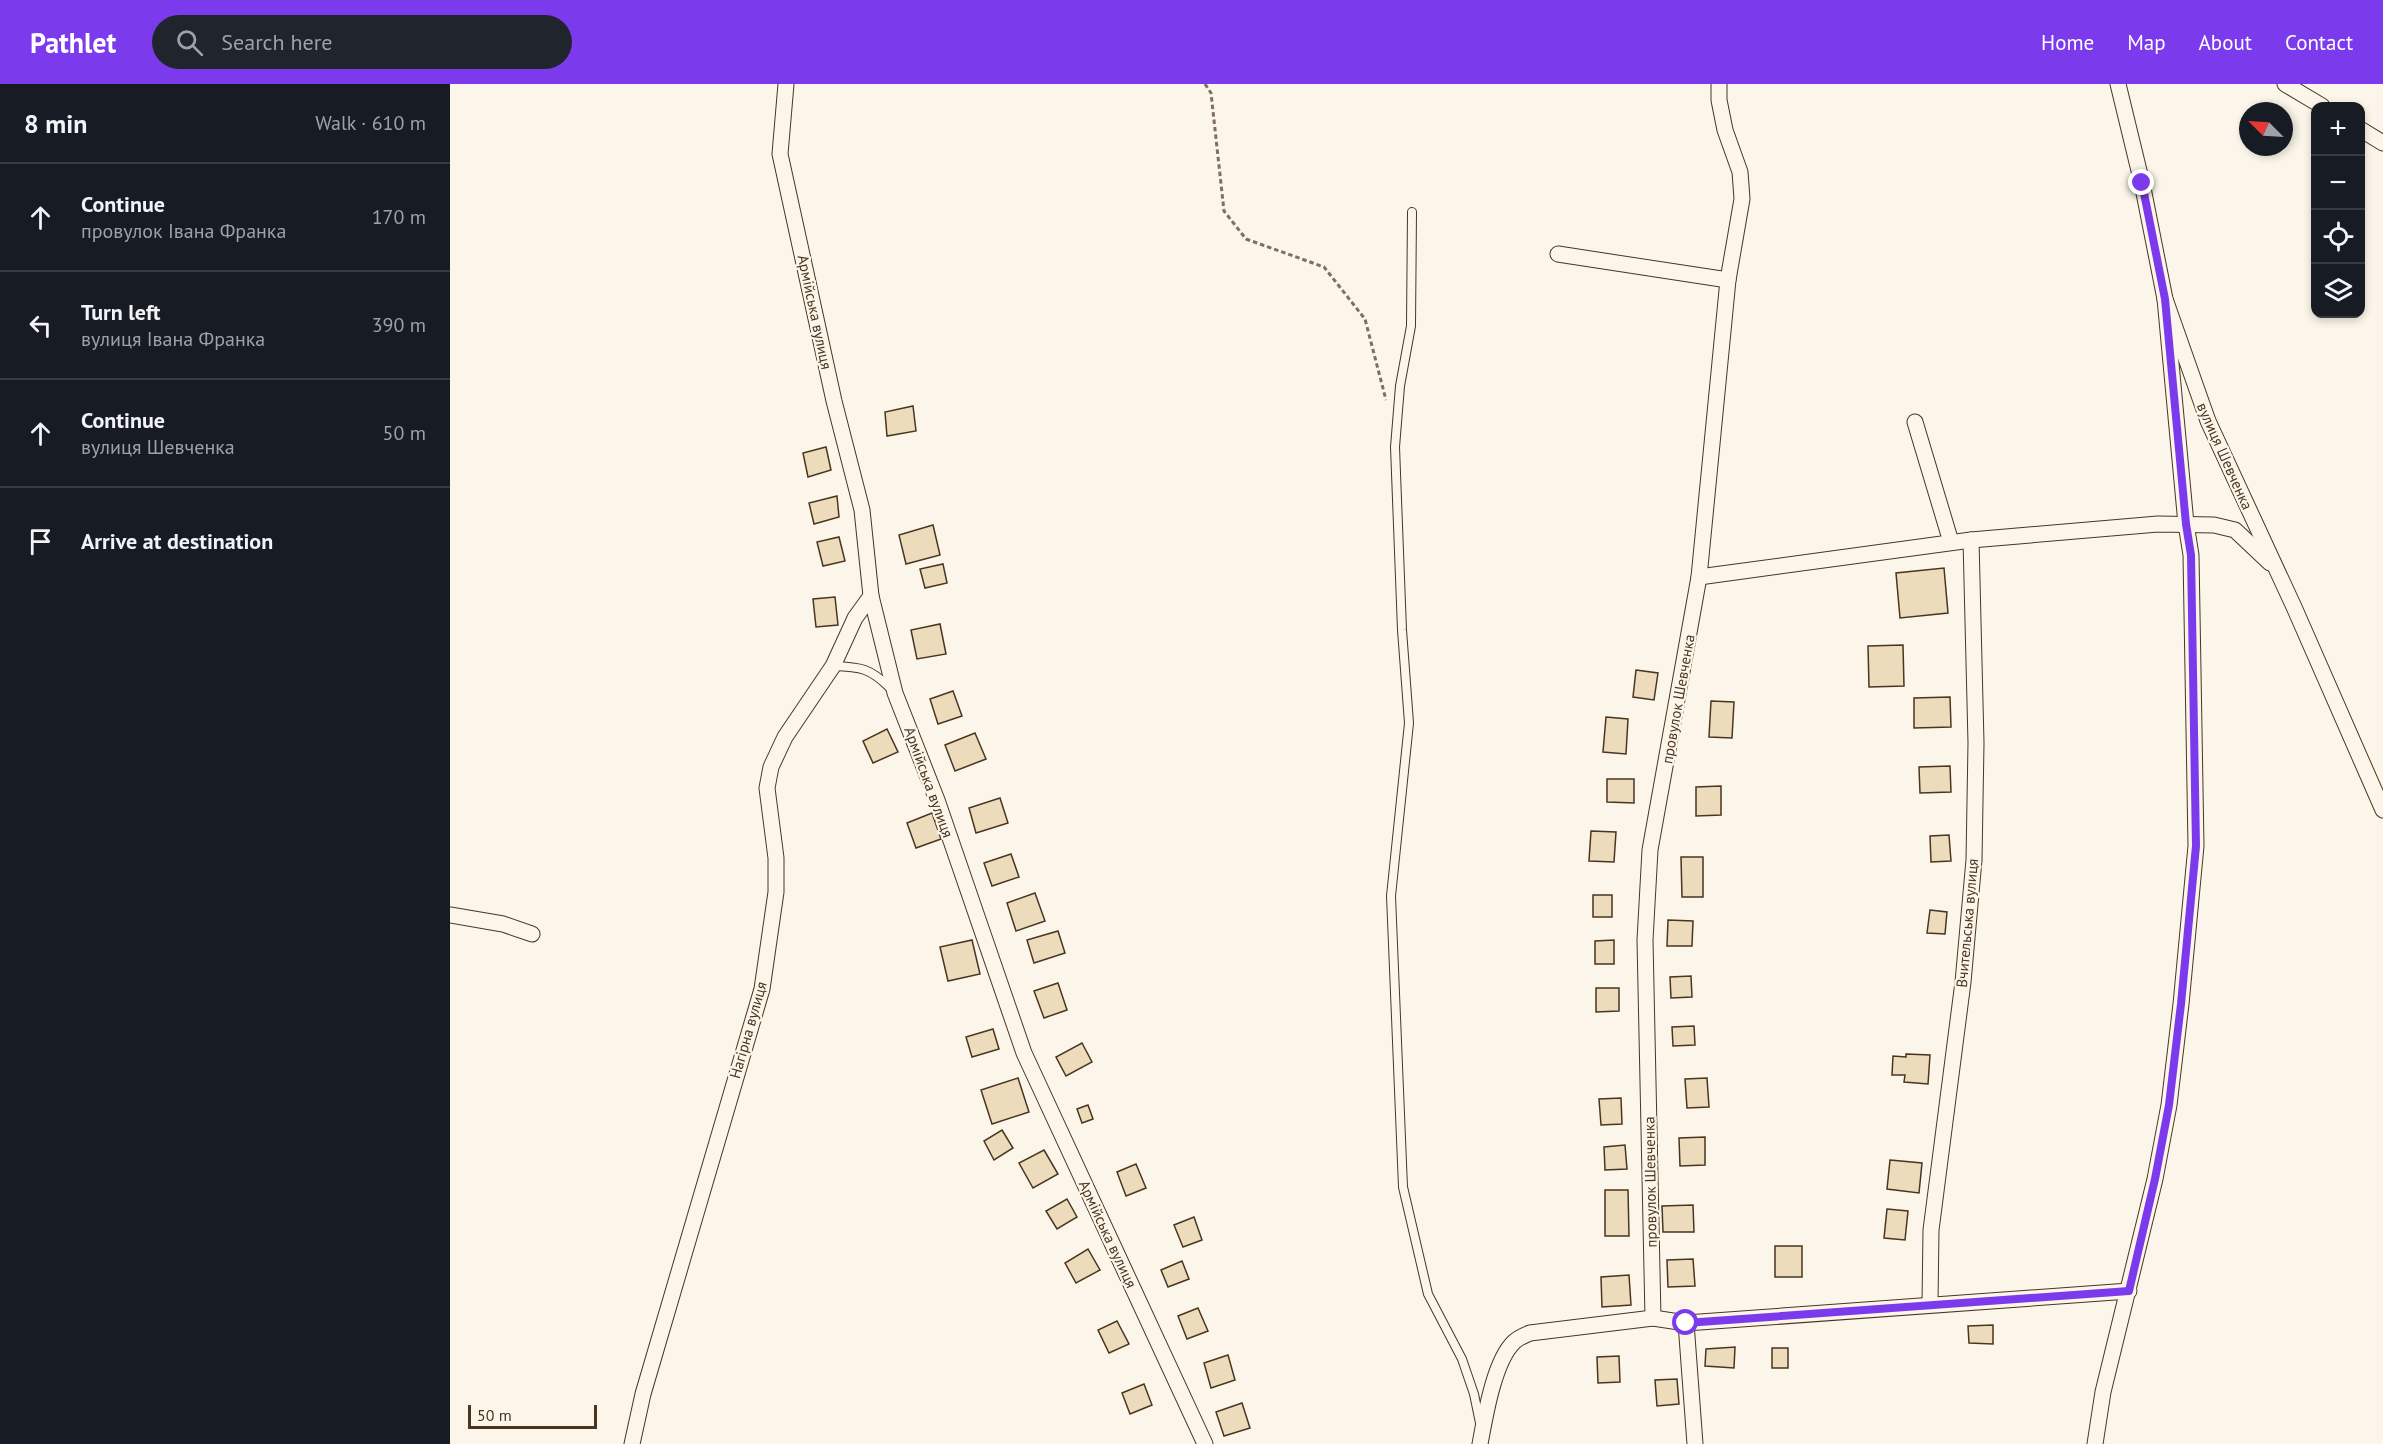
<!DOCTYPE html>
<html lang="en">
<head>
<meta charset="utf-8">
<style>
	body { margin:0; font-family:"PT Sans",sans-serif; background:#20242c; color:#f1f3f6 }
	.controls { position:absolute; right:18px; top:18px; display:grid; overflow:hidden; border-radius:12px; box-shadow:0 3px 9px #0003 }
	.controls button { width:54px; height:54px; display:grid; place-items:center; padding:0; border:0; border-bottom:2px solid #363941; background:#171b24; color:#f1f3f6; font:30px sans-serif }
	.compass { position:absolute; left:1789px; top:18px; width:54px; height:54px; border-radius:50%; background:#171b24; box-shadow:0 3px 9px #0003; rotate:294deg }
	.scale { position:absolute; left:18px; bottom:15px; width:129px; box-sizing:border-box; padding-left:6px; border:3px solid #4a3520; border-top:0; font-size:16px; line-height:21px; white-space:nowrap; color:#4a3520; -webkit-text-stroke:4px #fbf6e9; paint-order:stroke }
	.stop { position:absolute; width:18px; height:18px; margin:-14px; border:4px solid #7c3aed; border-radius:50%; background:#fff }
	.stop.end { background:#7c3aed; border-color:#fff; box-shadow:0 2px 6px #0008 }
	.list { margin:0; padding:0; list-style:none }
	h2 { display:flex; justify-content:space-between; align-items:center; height:78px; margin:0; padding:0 24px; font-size:26px }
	h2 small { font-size:20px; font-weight:400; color:#9ea1a6 }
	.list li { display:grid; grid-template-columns:39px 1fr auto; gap:18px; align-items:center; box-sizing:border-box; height:108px; padding:0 24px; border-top:2px solid #363941 }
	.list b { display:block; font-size:22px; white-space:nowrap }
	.list p { margin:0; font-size:20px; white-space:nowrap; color:#9ea1a6 }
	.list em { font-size:20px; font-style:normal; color:#9ea1a6 }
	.icon { flex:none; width:33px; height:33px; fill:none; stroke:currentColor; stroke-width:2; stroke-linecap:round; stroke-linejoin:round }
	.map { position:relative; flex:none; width:1933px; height:1360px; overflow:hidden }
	header { display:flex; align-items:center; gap:36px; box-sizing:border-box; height:84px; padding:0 30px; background:#7c3aed; color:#fff }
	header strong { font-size:28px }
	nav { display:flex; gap:33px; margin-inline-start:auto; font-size:21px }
	.search { width:420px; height:54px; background:#20242c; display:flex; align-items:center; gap:15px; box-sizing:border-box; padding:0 21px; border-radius:33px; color:#9ea1a6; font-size:22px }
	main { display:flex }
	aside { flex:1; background:#171b24 }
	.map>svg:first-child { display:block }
	.building { fill:#ecdcbc; stroke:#4a3520; stroke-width:1.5 }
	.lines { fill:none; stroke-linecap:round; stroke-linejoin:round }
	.service-casing { stroke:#4a3520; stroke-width:10 }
	.minor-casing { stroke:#4a3520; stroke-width:17 }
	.path { stroke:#7f6f5c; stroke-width:3; stroke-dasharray:4.5 3; stroke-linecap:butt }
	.service { stroke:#fbf6e9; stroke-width:8 }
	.minor { stroke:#fbf6e9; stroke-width:15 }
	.route { stroke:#7c3aed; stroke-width:8 }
	.labels { text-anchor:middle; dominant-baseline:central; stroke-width:4.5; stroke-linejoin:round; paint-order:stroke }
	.street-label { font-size:15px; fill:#4a3520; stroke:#fbf6e9 }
</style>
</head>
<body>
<header>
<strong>Pathlet</strong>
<div class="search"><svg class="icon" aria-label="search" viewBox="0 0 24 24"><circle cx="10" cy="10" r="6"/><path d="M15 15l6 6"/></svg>Search here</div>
<nav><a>Home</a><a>Map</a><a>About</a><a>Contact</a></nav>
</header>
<main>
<aside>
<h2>8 min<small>Walk · 610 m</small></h2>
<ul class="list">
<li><svg class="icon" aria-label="ahead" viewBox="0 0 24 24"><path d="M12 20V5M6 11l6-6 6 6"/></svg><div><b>Continue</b><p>провулок Івана Франка</p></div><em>170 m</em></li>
<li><svg class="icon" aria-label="left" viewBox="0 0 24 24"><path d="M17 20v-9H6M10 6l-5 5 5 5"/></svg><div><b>Turn left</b><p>вулиця Івана Франка</p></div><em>390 m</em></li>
<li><svg class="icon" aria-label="ahead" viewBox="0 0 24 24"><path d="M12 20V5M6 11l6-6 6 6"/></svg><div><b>Continue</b><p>вулиця Шевченка</p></div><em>50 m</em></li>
<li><svg class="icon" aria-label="arrive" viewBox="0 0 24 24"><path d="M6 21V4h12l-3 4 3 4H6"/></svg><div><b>Arrive at destination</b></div></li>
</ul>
</aside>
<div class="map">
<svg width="1933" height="1360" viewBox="0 0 1933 1360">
	<rect width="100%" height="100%" fill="#fbf6e9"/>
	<g class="building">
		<path d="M463 322 466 347 437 352 435 328Z"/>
		<path d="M376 363 381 386 358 393 353 369Z"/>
		<path d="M387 412 389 433 364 440 359 419Z"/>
		<path d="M483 441 490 471 456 480 449 451Z"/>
		<path d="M389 453 395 477 373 482 367 458Z"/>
		<path d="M493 480 497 499 475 504 470 485Z"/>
		<path d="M1494 484 1498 529 1450 534 1446 489Z"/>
		<path d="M385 513 388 541 366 543 363 515Z"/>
		<path d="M490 540 496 570 467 575 461 546Z"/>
		<path d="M1453 561 1454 602 1419 603 1418 562Z"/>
		<path d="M1186 586 1208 589 1204 616 1183 613Z"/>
		<path d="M503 607 512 632 488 640 480 615Z"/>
		<path d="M1500 613 1501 643 1464 644V614Z"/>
		<path d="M1261 617 1284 618 1282 654 1259 653Z"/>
		<path d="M1156 633 1178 635 1176 670 1153 668Z"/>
		<path d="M437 645 448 668 423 679 413 657Z"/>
		<path d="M525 649 536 675 505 687 495 661Z"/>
		<path d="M1500 682 1501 708 1470 709 1469 683Z"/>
		<path d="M1157 695H1184V719L1157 718Z"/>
		<path d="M1271 702V731L1246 732V703Z"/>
		<path d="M550 714 558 739 526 749 519 724Z"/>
		<path d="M482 729 491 755 466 764 457 739Z"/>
		<path d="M1141 747 1166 748 1164 778 1139 777Z"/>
		<path d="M1499 751 1501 777 1481 778 1480 752Z"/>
		<path d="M561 770 569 793 542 802 534 779Z"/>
		<path d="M1231 773H1253V813H1232Z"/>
		<path d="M585 809 595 837 566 847 557 819Z"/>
		<rect x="1143" y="811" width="19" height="22"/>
		<path d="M1480 826 1497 828 1495 850 1477 849Z"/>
		<path d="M1218 836 1243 837 1242 862H1217Z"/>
		<path d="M608 847 615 869 584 879 577 856Z"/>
		<path d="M522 856 530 890 498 897 490 863Z"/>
		<path d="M1164 856V880H1145V857Z"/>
		<path d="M1241 892 1242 913 1221 914 1220 893Z"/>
		<path d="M608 899 617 926 594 934 584 907Z"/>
		<path d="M1146 904H1169V927L1146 928Z"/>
		<path d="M1244 942 1245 961 1223 962 1222 943Z"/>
		<path d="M543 945 549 965 522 973 516 953Z"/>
		<path d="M632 959 642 978 616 992 606 973Z"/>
		<path d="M1456 970 1480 971 1478 1000 1454 998 1455 991H1442L1443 972 1456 973Z"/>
		<path d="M568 994 579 1028 542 1040 531 1006Z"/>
		<path d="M1257 994 1259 1023 1237 1024 1235 995Z"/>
		<path d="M1171 1014 1172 1040 1151 1041 1149 1015Z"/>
		<path d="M638 1021 643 1035 632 1039 627 1025Z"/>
		<path d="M552 1046 563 1064 544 1076 534 1057Z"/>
		<path d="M1255 1053V1081L1230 1082 1229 1054Z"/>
		<path d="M1175 1061 1177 1085 1155 1086 1154 1063Z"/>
		<path d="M594 1066 608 1090 583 1104 569 1079Z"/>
		<path d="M1440 1076 1472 1079 1469 1109 1437 1105Z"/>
		<path d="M686 1080 696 1104 676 1112 667 1088Z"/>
		<path d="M1155 1106H1178L1179 1152H1155Z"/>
		<path d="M617 1115 627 1133 607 1145 596 1127Z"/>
		<path d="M1243 1121 1244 1148H1213L1212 1122Z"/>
		<path d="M1437 1125 1458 1127 1455 1156 1434 1154Z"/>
		<path d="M744 1133 752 1156 733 1163 724 1141Z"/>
		<rect x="1325" y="1162" width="27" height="31"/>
		<path d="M638 1165 650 1186 626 1199 615 1179Z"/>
		<path d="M1243 1175 1245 1202 1218 1203 1217 1176Z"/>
		<path d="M732 1177 739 1195 718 1203 711 1186Z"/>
		<path d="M1179 1191 1181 1221 1152 1223 1151 1193Z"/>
		<path d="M748 1224 758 1247 737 1255 728 1232Z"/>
		<path d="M667 1237 679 1260 659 1269 648 1246Z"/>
		<path d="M1543 1241V1260L1519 1259 1518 1242Z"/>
		<path d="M1285 1263 1284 1284 1255 1282 1256 1265Z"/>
		<rect x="1322" y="1264" width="16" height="20"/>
		<path d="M778 1271 785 1296 761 1304 754 1279Z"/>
		<path d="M1169 1272 1170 1298 1148 1299 1147 1273Z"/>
		<path d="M1227 1295 1229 1320 1207 1322 1205 1296Z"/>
		<path d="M694 1300 702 1321 680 1330 672 1309Z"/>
		<path d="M792 1319 800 1344 774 1352 766 1328Z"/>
	</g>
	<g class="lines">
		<g class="service-casing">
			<g id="service">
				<path d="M962 128 961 242 950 302 945 363 952 546 959 639 941 812 953 1103 978 1210 1012 1275 1024 1310 1030 1339"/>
				<path d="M383 582C411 583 420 584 440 604"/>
			</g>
		</g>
		<g class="minor-casing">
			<g id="minor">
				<path d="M336 0 330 70 384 317 412 426 421 512 445 609 487 716 574 969 755 1360"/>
				<path d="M1668 0 1692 99 1715 215 1758 337 1844 523 1933 726"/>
				<path d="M1835 0 1872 22"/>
				<path d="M1910 45 1933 59"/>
				<path d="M1108 170 1278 196"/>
				<path d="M1465 338 1501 458"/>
				<path d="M1249 493 1521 456 1708 440 1764 441 1785 446 1820 479"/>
				<path d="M0 831 53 840 82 850"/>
				<path d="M1480 1220 1481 1146 1513 898 1524 776 1526 659 1521 456"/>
				<path d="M1203 1234 1195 856 1200 766 1249 493 1278 196 1292 115 1290 88 1275 46 1269 16V0"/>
				<path d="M1236 1239 1245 1360"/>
				<path d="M182 1360 193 1310 312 905 326 808V774L317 704 321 683 335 653 383 582 405 534 421 512"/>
				<path d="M1030 1360C1035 1333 1044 1277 1064 1258 1068 1254 1075 1251 1080 1249L1203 1234 1236 1239 1679 1207"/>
				<path d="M1645 1360 1653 1308 1705 1095 1719 1021 1731 920 1746 762 1741 471 1736 440 1715 215"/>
			</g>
		</g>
		<path class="path" d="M755 0 761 9 774 127 796 155 874 183 915 235 936 316"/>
		<use href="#service" class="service"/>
		<use href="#minor" class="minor"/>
	</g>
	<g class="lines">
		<path class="route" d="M1236 1239 1679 1207 1705 1095 1719 1021 1731 920 1746 762 1741 471 1736 440 1715 215 1692 99"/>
	</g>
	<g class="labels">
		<g class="street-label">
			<text transform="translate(365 228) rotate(78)">Армійська вулиця</text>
			<text transform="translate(1775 372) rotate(66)">вулиця Шевченка</text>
			<text transform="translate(1228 615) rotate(-80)">провулок Шевченка</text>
			<text transform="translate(479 698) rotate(70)">Армійська вулиця</text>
			<text transform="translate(1517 839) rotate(-85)">Вчительська вулиця</text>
			<text transform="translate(298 946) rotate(-74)">Нагірна вулиця</text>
			<text transform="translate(1200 1098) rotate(-91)">провулок Шевченка</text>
			<text transform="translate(658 1150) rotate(65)">Армійська вулиця</text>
		</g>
	</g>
</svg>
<div class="controls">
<button>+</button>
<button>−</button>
<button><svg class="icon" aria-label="locate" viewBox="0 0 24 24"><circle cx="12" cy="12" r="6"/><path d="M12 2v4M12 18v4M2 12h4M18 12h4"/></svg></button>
<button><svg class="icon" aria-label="layers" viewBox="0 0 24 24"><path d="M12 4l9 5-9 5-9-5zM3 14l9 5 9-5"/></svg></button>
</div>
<svg class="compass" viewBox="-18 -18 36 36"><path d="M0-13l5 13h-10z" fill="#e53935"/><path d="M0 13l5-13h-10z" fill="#9ea1a6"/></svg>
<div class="scale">50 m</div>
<div class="stop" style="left:1236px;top:1239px"></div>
<div class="stop end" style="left:1692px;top:99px"></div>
</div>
</main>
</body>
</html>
